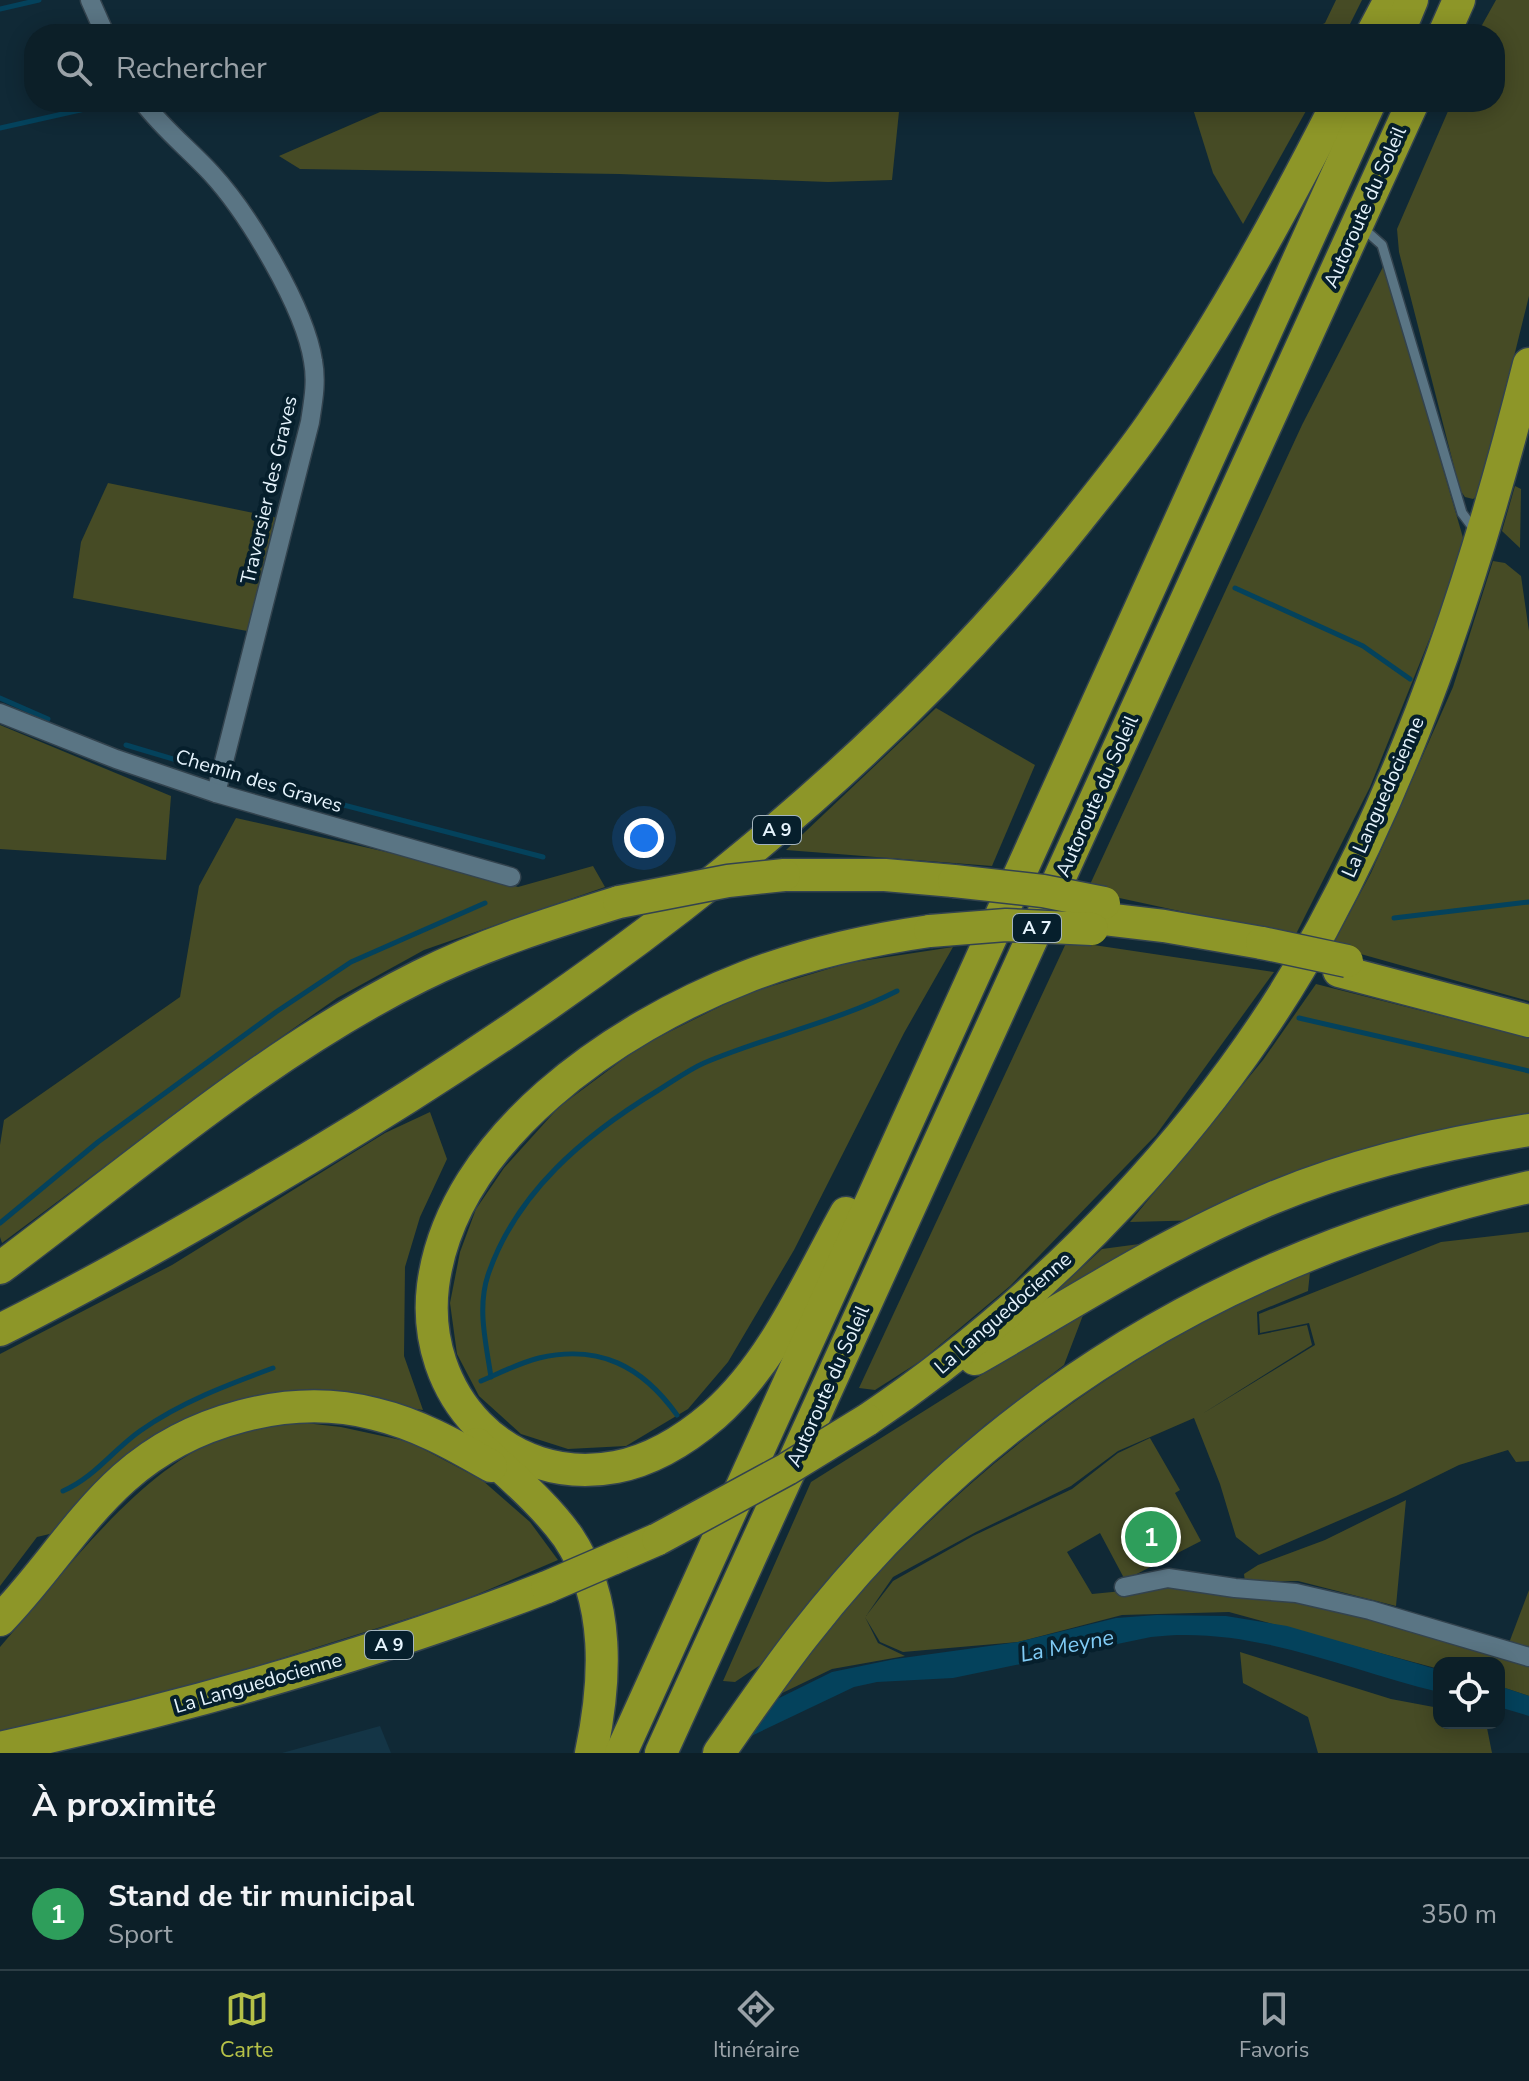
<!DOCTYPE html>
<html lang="fr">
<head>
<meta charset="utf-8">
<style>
	body { margin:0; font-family:"Nunito Sans",sans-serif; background:#152730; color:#f1f3f6 }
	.controls { position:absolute; right:24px; bottom:24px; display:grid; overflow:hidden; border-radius:16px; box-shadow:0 4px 20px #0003 }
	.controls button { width:72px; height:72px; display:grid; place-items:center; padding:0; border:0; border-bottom:2px solid #2c3d45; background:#0c1f28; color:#f1f3f6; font:40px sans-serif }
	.you { position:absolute; left:644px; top:838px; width:28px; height:28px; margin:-20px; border:6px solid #fff; border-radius:50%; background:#1a73e8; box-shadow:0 0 0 12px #1a73e833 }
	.badge { display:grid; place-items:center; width:52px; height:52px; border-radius:50%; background:#b6c148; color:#fff; font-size:26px; font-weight:700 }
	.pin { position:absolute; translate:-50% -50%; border:4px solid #fff; box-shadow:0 2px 8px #0006 }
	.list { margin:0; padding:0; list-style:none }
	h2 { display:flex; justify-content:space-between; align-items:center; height:104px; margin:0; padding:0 32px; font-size:34px }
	h2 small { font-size:26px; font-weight:400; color:#9aa2a8 }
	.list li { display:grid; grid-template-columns:52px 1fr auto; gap:24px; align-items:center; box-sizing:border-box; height:112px; padding:0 32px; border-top:2px solid #2c3d45 }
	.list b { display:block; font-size:30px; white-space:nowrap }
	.list p { margin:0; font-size:26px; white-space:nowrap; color:#9aa2a8 }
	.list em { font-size:26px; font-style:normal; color:#9aa2a8 }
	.icon { flex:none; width:44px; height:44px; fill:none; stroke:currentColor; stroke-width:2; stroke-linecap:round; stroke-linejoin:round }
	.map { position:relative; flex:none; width:1529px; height:1753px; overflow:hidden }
	.search { position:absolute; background:#0c1f28; box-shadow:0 4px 20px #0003; left:24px; right:24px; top:24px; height:88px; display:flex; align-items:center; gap:20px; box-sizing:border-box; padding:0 28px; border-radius:32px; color:#9aa2a8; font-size:30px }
	.sheet { height:216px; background:#0c1f28 }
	nav { display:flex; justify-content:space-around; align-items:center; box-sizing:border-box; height:112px; border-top:2px solid #2c3d45; background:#0c1f28; font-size:22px; color:#9aa2a8 }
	nav a { display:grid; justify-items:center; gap:4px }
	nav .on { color:#b6c148 }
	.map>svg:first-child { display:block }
	.built { fill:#143546 }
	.green { fill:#464b25 }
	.water { fill:#04425c }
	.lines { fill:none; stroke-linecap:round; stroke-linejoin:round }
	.stream { stroke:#04425c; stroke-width:5 }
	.lane-casing { stroke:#33434e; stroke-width:12 }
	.street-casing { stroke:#33434e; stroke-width:21 }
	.highway-casing { stroke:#33434e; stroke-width:35 }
	.lane { stroke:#5a7584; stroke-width:9 }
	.street { stroke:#5a7584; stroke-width:18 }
	.highway { stroke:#8d9628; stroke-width:32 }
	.highway-bridge-casing { stroke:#33434e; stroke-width:35; stroke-linecap:butt }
	.highway-bridge { stroke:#8d9628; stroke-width:32 }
	.labels { text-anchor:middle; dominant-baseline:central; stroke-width:8; stroke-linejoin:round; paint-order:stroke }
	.shield { fill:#061f2c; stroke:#a3b4be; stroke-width:2 }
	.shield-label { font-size:18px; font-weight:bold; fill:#e6f4fd }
	.street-label { font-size:20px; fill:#e6f4fd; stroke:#061f2c }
	.water-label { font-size:22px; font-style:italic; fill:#80ccf6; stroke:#061f2c }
</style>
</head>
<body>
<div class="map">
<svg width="1529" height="1753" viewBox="0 0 1529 1753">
	<rect width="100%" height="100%" fill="#102936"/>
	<path class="built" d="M380 1726 391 1753H282Z"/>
	<g class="green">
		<path d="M1336 0H1362L1345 34H1302L1325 23Z"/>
		<path d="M1496 0H1529V296L1480 494 1473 499 1465 497 1460 490 1399 252 1397 229 1452 102H1495V34H1477Z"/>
		<path d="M403 102H900L892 180 828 182 619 174 300 169 279 156Z"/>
		<path d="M1196 102H1311L1243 224 1213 173 1193 109Z"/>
		<path d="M1384 265 1466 548 1370 787 1295 936 1087 891 1302 425Z"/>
		<path d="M108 483 278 518 247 631 73 598 81 542Z"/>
		<path d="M1515 486 1521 489 1520 548 1502 531Z"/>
		<path d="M1493 561 1505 563 1521 576 1529 631V1001L1332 946 1371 873 1453 687Z"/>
		<path d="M936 708 1035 765 992 866 786 850Z"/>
		<path d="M0 725 171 796 166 860 0 849Z"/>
		<path d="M236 818 470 871 518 887 593 866 605 887 424 950 337 998 234 1070 2 1243 0 1237V1145L4 1120 180 997 199 886Z"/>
		<path d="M1067 941 1274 972 1156 1135 1010 1286 922 1360 875 1390 859 1388Z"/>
		<path d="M953 947 904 1033 794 1250 728 1362 688 1409 626 1446 568 1449 521 1434 479 1396 457 1354 450 1303 460 1252 476 1209 504 1168 559 1107 641 1046 745 994 848 963Z"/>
		<path d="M1316 984 1529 1038V1123L1207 1220 1130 1222 1263 1060Z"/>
		<path d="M430 1112 447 1159 420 1217 405 1267 404 1356 423 1410 328 1396 226 1408 58 1532 37 1537 0 1586V1354L172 1265 385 1133Z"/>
		<path d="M1529 1232V1461L1516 1462 1508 1450 1459 1465 1396 1496 1259 1555 1236 1537 1220 1484 1194 1418 1118 1451 1071 1486 976 1532 893 1577 866 1616 893 1581 973 1536 1072 1489 1118 1453 1150 1438 1180 1490 1175 1493 1201 1541 1125 1580 1100 1533 1067 1552 1092 1594 1163 1587 1288 1597 1529 1663V1696L1499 1686V1663H1439V1669L1229 1612 1122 1615 1018 1642 903 1652 880 1642 865 1617 878 1643 905 1656 832 1669 776 1696C797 1669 817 1641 840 1615 969 1467 1128 1346 1310 1272L1308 1291 1257 1312 1258 1335 1307 1325 1312 1345 1202 1414 1315 1345 1309 1323 1260 1333 1259 1314 1441 1242Z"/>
		<path d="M1162 1241 1062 1297 1052 1295 1102 1249Z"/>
		<path d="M1085 1310 1064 1365 985 1425 915 1493 772 1657 735 1682 723 1681 811 1482Z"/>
		<path d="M287 1421 341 1427 410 1442 482 1480 530 1522 558 1560 457 1603 200 1684 0 1732V1647C60 1578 140 1467 227 1436 246 1429 268 1426 287 1421Z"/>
		<path d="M1406 1500 1396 1606 1298 1581 1245 1582 1244 1574 1258 1565 1325 1540Z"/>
		<path d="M1529 1590V1648L1509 1643Z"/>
		<path d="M1240 1652 1391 1699 1439 1708V1723H1486L1492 1753H1318L1308 1717 1243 1683Z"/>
	</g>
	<g class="water">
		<path d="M1157 1615 1226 1616 1287 1626 1439 1670V1692C1344 1669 1251 1625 1151 1637L953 1678 877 1682 854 1687 747 1738 771 1702 832 1672 895 1659 1018 1642 1116 1618Z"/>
		<path d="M1499 1686 1529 1696V1716L1499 1707Z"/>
	</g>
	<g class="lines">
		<g class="stream">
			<path d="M0 9 39 0"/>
			<path d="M0 128 116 102"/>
			<path d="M1235 588 1363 646 1410 679"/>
			<path d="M0 698 48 719"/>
			<path d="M126 745 210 770"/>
			<path d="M236 777 543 857"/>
			<path d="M1394 918 1529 902"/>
			<path d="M1299 1018 1529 1071"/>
			<path d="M0 1223 98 1142 276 1012 351 962 485 903"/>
			<path d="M491 1377C486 1343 477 1308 488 1275 516 1192 585 1135 657 1091 672 1082 688 1070 704 1063 768 1036 836 1022 897 991"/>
			<path d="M481 1381C500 1373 519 1363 539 1358 599 1344 642 1366 677 1415"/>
			<path d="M63 1491C95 1477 113 1450 140 1431 181 1402 227 1385 273 1368"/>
		</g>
		<g class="lane-casing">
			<path id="lane" d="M1363 228 1382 245 1462 513 1474 529"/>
		</g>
		<g class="street-casing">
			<g id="street">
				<path d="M90 0 105 34"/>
				<path d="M143 102C163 129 189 149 211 173 248 213 305 308 313 361 317 382 313 402 310 422L216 793"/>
				<path d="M0 713 116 759 216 793 511 877"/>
				<path d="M1124 1587 1168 1578 1235 1588 1296 1593 1370 1610 1529 1657"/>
			</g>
		</g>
		<g class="highway-casing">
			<g id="highway">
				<path d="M1372 34 1390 0"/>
				<path d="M1398 34 1412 0"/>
				<path d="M1444 34 1459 0"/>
				<path d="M784 875H885L954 881"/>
				<path d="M1096 918 1164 926 1262 943"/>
				<path d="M1339 971 1529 1021"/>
				<path d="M846 1213C808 1281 774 1362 714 1415 686 1439 653 1460 616 1467 506 1488 420 1394 433 1286 452 1137 617 1027 746 977 805 954 867 940 930 931"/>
				<path d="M0 1268C136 1167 267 1052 420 976 484 944 551 923 619 902"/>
				<path d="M0 1330C106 1277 208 1218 309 1158 598 985 867 785 1078 520 1105 486 1133 452 1157 416 1225 317 1283 210 1338 102"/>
				<path d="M975 1359C1072 1304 1166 1242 1270 1199 1353 1164 1440 1144 1529 1130"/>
				<path d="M867 1420C1048 1298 1217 1122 1322 929 1418 752 1480 558 1529 364"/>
				<path d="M477 1444C508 1474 543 1502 568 1537 611 1601 606 1682 591 1753"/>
				<path d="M612 1559 658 1539"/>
				<path d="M0 1620C44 1575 77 1520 124 1478 189 1420 290 1392 375 1414 417 1424 453 1444 491 1466"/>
				<path d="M0 1748C186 1707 369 1656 547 1587"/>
				<path d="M621 1753 1370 102"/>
				<path d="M661 1753 1413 102"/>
				<path d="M719 1753C747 1713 774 1673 804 1635 989 1398 1237 1252 1529 1187"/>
			</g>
		</g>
		<use href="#lane" class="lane"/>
		<use href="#street" class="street"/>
		<use href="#highway" class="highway"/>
		<g class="highway-bridge-casing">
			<g id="highway-bridge">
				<path d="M954 881 1043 891 1104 903"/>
				<path d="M619 902 728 881 784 875"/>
				<path d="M930 931 1006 925 1092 929"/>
				<path d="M1262 943 1347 961"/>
				<path d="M658 1539 787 1469 867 1420"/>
				<path d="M547 1587 612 1559"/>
			</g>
		</g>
		<use href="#highway-bridge" class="highway-bridge"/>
	</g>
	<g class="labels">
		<g class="shield">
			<rect x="753" y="816" width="48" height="28" rx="6"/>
			<rect x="1013" y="914" width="48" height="28" rx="6"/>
			<rect x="365" y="1631" width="48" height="28" rx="6"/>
		</g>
		<g class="shield-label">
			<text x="777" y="830">A 9</text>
			<text x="1037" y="928">A 7</text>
			<text x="389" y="1645">A 9</text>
		</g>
		<g class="street-label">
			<text transform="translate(1365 207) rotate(-66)">Autoroute du Soleil</text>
			<text transform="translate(269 490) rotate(-77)">Traversier des Graves</text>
			<text transform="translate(259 781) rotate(17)">Chemin des Graves</text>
			<text transform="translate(1097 796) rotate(-66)">Autoroute du Soleil</text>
			<text transform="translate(1383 797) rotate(-66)">La Languedocienne</text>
			<text transform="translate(1003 1313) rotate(-41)">La Languedocienne</text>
			<text transform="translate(828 1386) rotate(-66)">Autoroute du Soleil</text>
			<text transform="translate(258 1683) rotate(-16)">La Languedocienne</text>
		</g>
		<g class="water-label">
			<text transform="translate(1067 1646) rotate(-11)">La Meyne</text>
		</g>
	</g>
</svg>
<div class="controls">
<button><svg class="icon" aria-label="locate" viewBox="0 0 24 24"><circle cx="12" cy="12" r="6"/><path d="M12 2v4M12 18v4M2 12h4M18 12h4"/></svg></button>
</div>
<div class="you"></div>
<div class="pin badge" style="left:1151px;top:1537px;background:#2e9e5b">1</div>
<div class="search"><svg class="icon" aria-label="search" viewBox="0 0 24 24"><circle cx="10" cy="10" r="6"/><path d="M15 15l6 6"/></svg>Rechercher</div>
</div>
<section class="sheet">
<h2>À proximité<small></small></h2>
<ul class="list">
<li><span class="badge" style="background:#2e9e5b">1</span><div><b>Stand de tir municipal</b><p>Sport</p></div><em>350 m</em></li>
</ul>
</section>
<nav>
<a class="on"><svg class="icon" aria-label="map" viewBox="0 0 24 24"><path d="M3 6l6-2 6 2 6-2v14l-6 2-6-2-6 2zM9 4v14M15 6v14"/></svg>Carte</a>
<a><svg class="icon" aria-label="directions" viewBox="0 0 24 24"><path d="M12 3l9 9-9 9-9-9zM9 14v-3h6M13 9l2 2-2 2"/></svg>Itinéraire</a>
<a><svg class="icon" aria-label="saved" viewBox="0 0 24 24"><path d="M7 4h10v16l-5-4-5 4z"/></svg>Favoris</a>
</nav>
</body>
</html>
